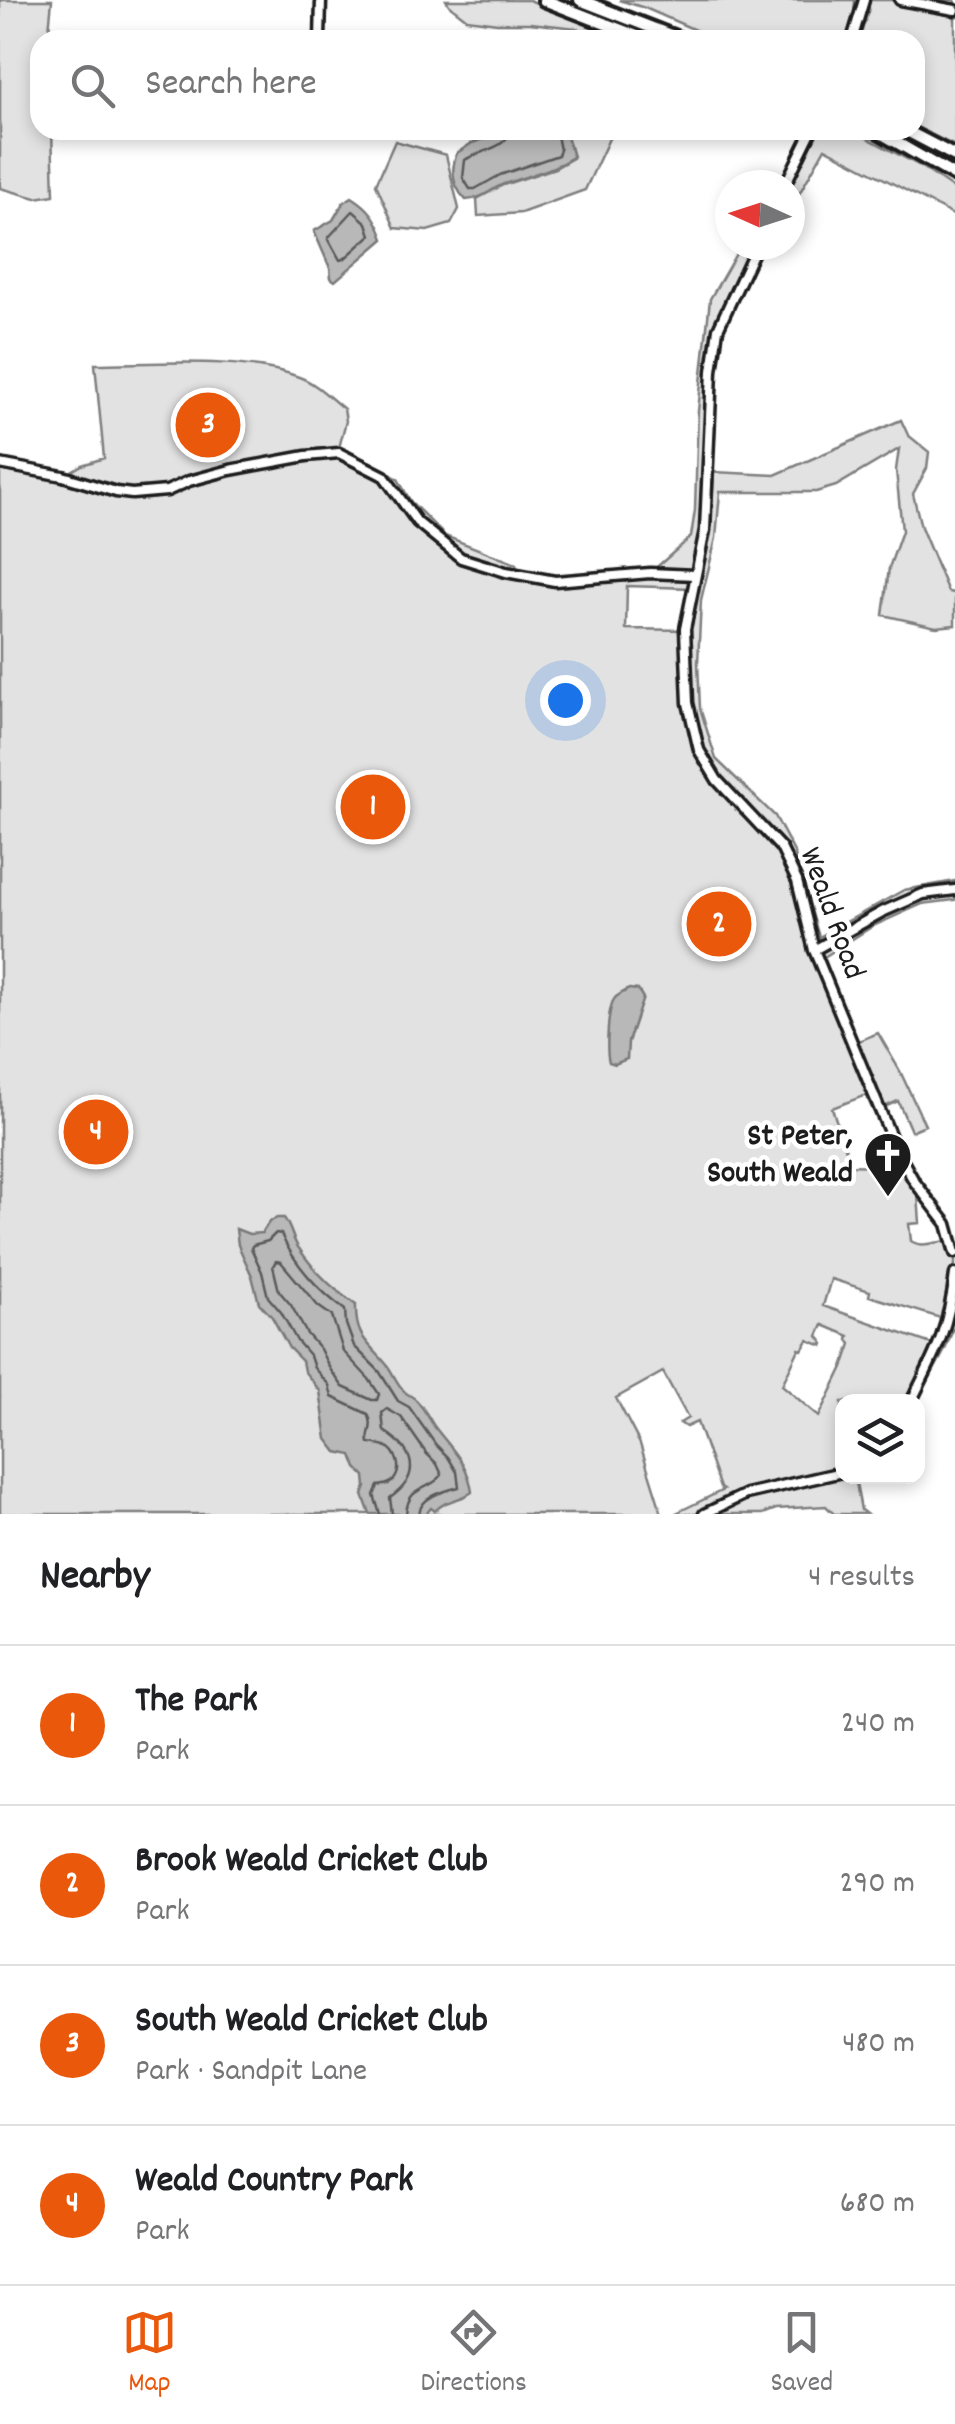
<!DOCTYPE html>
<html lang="en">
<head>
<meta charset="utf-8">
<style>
	body { margin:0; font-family:Dekko,sans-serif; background:#f6f6f6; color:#202124 }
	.controls { position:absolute; right:30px; bottom:30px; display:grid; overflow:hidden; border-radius:20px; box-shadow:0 5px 15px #0003 }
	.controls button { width:90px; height:90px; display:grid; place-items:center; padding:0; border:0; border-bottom:2px solid #e0e0e0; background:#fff; color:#202124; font:50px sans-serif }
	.compass { position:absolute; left:715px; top:170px; width:90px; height:90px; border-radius:50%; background:#fff; box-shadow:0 5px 15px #0003; rotate:273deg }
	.you { position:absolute; left:565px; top:700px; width:35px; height:35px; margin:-25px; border:8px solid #fff; border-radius:50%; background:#1a73e8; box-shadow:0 0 0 15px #1a73e833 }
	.badge { display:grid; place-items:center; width:65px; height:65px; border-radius:50%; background:#ea580c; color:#fff; font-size:32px; font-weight:700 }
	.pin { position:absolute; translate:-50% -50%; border:5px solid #fff; box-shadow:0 2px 10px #0006 }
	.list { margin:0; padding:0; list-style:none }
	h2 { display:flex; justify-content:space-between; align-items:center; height:130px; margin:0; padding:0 40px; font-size:42px }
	h2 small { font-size:32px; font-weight:400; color:#757577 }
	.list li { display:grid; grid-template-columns:65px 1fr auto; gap:30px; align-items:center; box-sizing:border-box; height:160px; padding:0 40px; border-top:2px solid #e0e0e0 }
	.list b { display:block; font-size:38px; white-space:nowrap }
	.list p { margin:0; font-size:32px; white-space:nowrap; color:#757577 }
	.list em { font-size:32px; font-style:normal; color:#757577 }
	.icon { flex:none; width:55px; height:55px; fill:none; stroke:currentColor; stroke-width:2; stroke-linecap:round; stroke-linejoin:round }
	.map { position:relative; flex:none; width:955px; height:1514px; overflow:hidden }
	.search { position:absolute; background:#fff; box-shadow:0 5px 15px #0003; left:30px; right:30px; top:30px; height:110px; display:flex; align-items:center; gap:25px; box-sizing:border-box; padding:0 35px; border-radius:30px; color:#757577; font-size:38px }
	.sheet { height:770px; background:#fff }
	nav { display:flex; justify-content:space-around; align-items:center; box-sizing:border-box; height:140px; border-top:2px solid #e0e0e0; background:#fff; font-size:28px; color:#757577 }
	nav a { display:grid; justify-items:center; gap:5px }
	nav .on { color:#ea580c }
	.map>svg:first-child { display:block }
	.green { fill:#e2e2e2; stroke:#7f7f7f; stroke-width:2.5; fill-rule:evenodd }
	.water { fill:#b8b8b8; stroke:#7a7a7a; stroke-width:2.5 }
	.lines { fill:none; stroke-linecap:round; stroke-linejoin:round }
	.shore { stroke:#5a5a5a; stroke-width:2.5 }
	.minor-casing { stroke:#1c1c1c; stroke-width:15 }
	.highway-casing { stroke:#1c1c1c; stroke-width:18 }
	.minor { stroke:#fff; stroke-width:8 }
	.highway { stroke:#fff; stroke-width:10 }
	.labels { text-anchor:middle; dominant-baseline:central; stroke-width:9; stroke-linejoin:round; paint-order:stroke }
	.street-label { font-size:32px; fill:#1c1c1c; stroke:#fff }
	.poi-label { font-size:32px; font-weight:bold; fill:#1c1c1c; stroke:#fff; text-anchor:end }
</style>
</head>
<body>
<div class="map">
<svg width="955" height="1514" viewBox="0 0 955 1514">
	<rect width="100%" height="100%" fill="#fff"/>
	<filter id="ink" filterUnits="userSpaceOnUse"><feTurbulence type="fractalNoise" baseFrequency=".01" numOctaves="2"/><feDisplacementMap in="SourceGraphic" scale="20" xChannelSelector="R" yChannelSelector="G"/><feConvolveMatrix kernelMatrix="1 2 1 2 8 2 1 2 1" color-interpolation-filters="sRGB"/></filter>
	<g filter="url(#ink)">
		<g class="green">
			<path d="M0 0H52L48 40H40V130H52L54 195 36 198 0 188Z"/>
			<path d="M446 0H529L631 40H605L576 28 530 23H497L467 19 449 5Z"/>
			<path d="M619 0H855L854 13 847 40H718L645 8Z"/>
			<path d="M858 0H955V146L915 126V40H859L869 8Z"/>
			<path d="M565 130H613L585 190 521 213 478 216 477 199 503 185 555 168 573 158Z"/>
			<path d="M818 130H852L920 166 955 190V216L825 148 790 210V188Z"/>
			<path d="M395 141 446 155 459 209 451 224 427 231 395 228 376 184Z"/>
			<path d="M741 245H750L715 332 708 390 701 494 713 492 714 472 775 475 901 420 908 435 929 452 927 468 913 494 921 527 948 592 955 593V625L936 627 883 615 889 568 902 531 896 470 899 449 836 486 816 492H720L716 538 701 600 698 663 700 708 716 759 775 816 794 852 819 937 904 890 955 881V900L922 904 873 926 824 957 856 1042 878 1033 900 1071 925 1125 911 1131 898 1101 880 1109 895 1146 888 1144 866 1095 832 1108 851 1165 895 1167 900 1165 918 1195 920 1223 909 1224 911 1241C925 1250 940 1238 955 1242V1329H953L945 1350 917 1401 842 1402V1476L855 1477 861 1510 866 1514H834L826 1506 776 1509 763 1514H674L723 1490 720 1488 697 1422 686 1427 680 1423 688 1418 663 1372 616 1398 640 1444 662 1514H0V464L63 476 82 465 104 458 95 364C154 364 244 356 299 377 316 383 330 398 344 409L346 421 339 448 371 462 398 479 411 502 445 536 516 564 518 574 555 581 650 573 691 537 695 510 698 411 710 299ZM627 586 692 588 685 630 626 629ZM831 1279 870 1291 869 1296 944 1319 941 1333 934 1345 823 1306ZM823 1325 849 1336 848 1340 851 1344 843 1367 819 1417 782 1385 799 1349 802 1350 808 1340 823 1346 824 1344 818 1336Z"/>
		</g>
		<g class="water">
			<path d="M512 130H565L573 157C551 171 528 175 504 184 490 190 482 199 466 200 452 186 450 171 457 153L472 143Z"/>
			<path d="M352 197C370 208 377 219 384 239L335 281 331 278 330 268 314 231 333 220 343 203Z"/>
			<path d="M629 989 638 990 643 998 628 1042 627 1059 615 1064 609 1062C606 1052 607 1007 615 998 617 995 626 991 629 989Z"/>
			<path d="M277 1218H284C291 1227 292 1238 298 1247 313 1270 334 1290 356 1305 355 1338 368 1342 387 1365 393 1373 397 1384 404 1391 407 1395 413 1396 416 1400 423 1407 429 1418 434 1426 451 1449 468 1462 472 1492 460 1501 446 1499 435 1511L431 1508 426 1514H370L363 1495 366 1487 365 1476 357 1468 352 1455 337 1452 327 1439 320 1391 304 1371 302 1361 289 1348 272 1317 259 1303 252 1276 238 1245 236 1229 249 1234 262 1233 269 1222Z"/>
		</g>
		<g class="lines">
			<g class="shore">
				<path d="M510 130C507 149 480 150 465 160L463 178 470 189H475L500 175 558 155 560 150 556 130"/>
				<path d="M353 211 367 223 371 235 344 259 340 260 328 238Z"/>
				<path d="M276 1261 281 1262 318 1306 332 1316 343 1351 369 1379 379 1394 377 1400H372L343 1387 330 1369 320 1349 307 1334 291 1305 279 1291 273 1266Z"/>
				<path d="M380 1514 374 1495 378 1486C383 1485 389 1485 393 1481 403 1470 397 1451 385 1446 383 1445 370 1443 369 1443 366 1433 375 1427 368 1414L332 1397 329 1385 314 1368 310 1356 297 1341 281 1312 268 1297 262 1272 251 1248 253 1245 268 1241 276 1233 281 1234C294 1264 319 1291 345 1310L346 1324 354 1346 379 1371 398 1401 409 1407 436 1445 448 1457 457 1472 459 1487C444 1491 420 1497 419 1514"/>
				<path d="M392 1514 390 1498C423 1475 414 1450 384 1431L382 1413 387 1409 401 1417 426 1453 437 1464 442 1475C429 1492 408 1484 406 1514"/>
			</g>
			<g class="minor-casing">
				<g id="minor">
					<path d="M900 0 955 10"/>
					<path d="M320 40 321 0"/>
					<path d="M852 40 864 0"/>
					<path d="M785 185 812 130"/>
					<path d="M757 245 718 329 712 371 705 530 685 629 688 703 699 750 717 780 781 848 797 881 814 950 896 1149 914 1181 947 1224 955 1253"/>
					<path d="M0 464 63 476 116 492 132 494 167 491 189 481 230 470 306 456 339 453 384 476 417 522 461 558 506 572 555 581 650 573 695 575"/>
					<path d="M814 950 882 912 923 894 955 890"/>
					<path d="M911 1402C935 1354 949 1329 955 1274"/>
					<path d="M704 1514 746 1494 842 1472"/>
				</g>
			</g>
			<g class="highway-casing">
				<g id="highway">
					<path d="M544 0 647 40"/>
					<path d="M580 0 683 40"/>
					<path d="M875 130 955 176"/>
					<path d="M905 130 955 156"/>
				</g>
			</g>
			<use href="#minor" class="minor"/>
			<use href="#highway" class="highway"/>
		</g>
	</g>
	<defs>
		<g id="church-pin" transform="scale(2.5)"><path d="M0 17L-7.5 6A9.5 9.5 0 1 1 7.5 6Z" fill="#1c1c1c" stroke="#fff"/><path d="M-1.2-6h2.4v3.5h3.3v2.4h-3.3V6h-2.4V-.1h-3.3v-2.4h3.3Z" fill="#fff"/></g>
	</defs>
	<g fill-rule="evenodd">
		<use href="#church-pin" x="888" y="1156"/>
	</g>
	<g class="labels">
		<g class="street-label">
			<text transform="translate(830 914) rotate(70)">Weald Road</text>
		</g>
		<g class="poi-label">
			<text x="853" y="1138">St Peter,<tspan x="853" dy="37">South Weald</tspan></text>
		</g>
	</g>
</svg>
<div class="controls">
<button><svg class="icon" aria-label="layers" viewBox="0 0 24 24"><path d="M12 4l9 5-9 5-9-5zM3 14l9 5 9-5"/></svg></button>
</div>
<svg class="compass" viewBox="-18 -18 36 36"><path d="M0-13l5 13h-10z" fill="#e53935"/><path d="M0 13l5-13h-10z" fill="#757577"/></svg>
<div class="you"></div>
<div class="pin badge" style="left:373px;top:807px">1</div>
<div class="pin badge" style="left:719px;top:924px">2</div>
<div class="pin badge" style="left:208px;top:425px">3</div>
<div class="pin badge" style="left:96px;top:1132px">4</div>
<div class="search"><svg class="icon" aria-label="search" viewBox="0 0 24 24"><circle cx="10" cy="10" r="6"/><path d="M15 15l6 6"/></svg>Search here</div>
</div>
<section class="sheet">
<h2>Nearby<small>4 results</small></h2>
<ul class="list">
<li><span class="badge">1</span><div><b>The Park</b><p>Park</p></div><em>240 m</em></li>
<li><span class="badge">2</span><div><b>Brook Weald Cricket Club</b><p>Park</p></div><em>290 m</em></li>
<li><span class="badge">3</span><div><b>South Weald Cricket Club</b><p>Park · Sandpit Lane</p></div><em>480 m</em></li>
<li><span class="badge">4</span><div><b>Weald Country Park</b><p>Park</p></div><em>680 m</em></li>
</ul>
</section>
<nav>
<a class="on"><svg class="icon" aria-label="map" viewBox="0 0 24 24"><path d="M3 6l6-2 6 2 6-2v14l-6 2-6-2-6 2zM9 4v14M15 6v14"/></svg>Map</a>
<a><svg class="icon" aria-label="directions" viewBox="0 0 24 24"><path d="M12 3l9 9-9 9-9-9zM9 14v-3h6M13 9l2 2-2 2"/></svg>Directions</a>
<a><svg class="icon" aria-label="saved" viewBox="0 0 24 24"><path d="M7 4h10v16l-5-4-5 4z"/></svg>Saved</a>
</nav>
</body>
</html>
